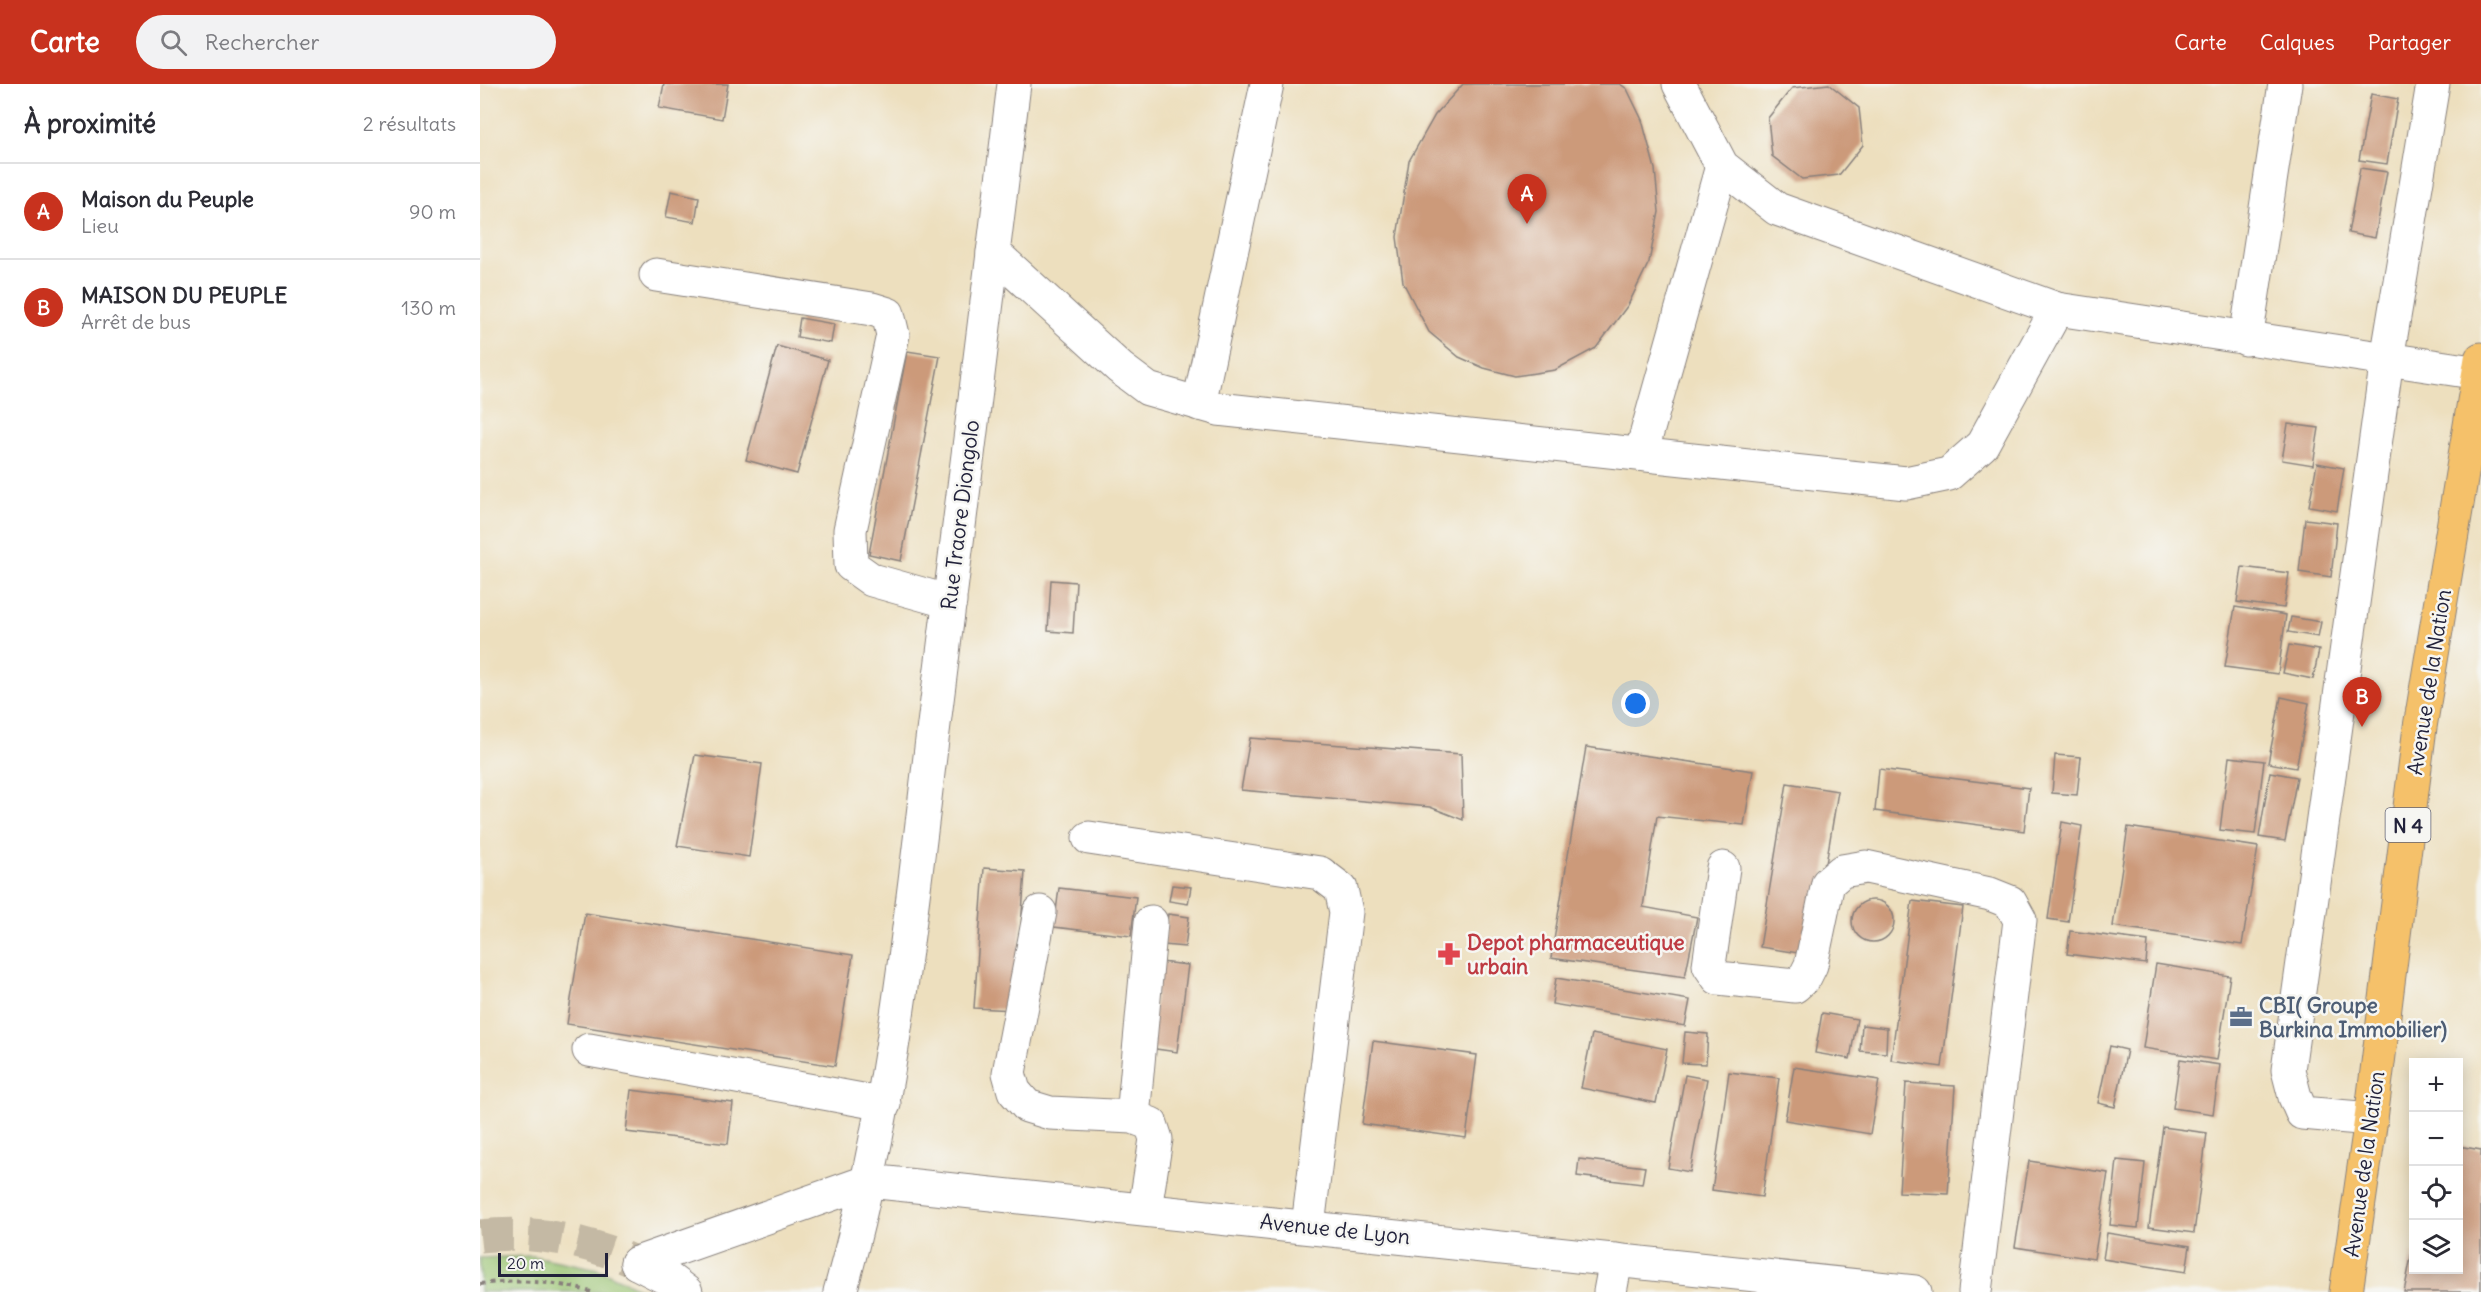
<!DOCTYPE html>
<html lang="fr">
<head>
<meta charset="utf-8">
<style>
	body { margin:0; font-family:Delius,sans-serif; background:#f2f2f3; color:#2b2b33 }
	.controls { position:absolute; right:18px; bottom:18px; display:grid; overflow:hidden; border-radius:0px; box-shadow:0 3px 15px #0003 }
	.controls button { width:54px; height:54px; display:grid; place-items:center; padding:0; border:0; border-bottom:2px solid #e1e1e2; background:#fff; color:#2b2b33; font:30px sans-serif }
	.scale { position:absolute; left:18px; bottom:15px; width:110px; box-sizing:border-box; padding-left:6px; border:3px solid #22223b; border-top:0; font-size:16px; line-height:21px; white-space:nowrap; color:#22223b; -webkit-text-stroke:4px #f6f6f2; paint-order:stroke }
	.you { position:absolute; left:1156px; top:620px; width:21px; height:21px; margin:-15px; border:4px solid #fff; border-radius:50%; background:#1a73e8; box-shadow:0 0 0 9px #1a73e833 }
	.badge { display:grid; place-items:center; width:39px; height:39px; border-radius:50%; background:#c8321e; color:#fff; font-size:20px; font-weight:700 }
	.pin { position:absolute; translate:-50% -50px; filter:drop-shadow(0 2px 3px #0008) }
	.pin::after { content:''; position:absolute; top:32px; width:21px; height:18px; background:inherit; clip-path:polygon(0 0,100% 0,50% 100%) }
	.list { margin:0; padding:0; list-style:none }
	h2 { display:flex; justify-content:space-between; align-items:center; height:78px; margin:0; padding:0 24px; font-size:26px }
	h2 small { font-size:20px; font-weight:400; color:#7c7c81 }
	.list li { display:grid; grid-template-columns:39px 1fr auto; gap:18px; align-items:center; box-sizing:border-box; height:96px; padding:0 24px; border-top:2px solid #e1e1e2 }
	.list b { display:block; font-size:22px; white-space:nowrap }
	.list p { margin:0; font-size:20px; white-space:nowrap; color:#7c7c81 }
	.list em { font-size:20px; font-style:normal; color:#7c7c81 }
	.icon { flex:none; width:33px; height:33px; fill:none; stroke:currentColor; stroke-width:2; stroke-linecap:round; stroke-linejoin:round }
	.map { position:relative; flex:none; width:2001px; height:1208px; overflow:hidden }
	header { display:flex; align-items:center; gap:36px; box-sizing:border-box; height:84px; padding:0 30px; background:#c8321e; color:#fff }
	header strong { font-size:28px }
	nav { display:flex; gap:33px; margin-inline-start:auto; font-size:21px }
	.search { width:420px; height:54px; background:#f2f2f3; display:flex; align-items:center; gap:15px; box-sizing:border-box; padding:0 21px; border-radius:33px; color:#7c7c81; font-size:22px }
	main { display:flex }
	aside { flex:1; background:#fff }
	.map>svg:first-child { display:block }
	.green { fill:#97c26e; stroke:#5c7254; stroke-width:1.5 }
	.building { fill:#cc9a7a }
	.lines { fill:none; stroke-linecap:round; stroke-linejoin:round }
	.minor-tunnel { stroke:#c4b9a4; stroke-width:33; stroke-dasharray:33 16; stroke-linecap:butt }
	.minor-casing { stroke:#88807c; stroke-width:35 }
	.highway-casing { stroke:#88807c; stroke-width:35 }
	.path { stroke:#88807c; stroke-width:4; stroke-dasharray:4.5 4.5; stroke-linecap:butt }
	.minor { stroke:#fff; stroke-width:33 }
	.highway { stroke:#f5c16b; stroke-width:33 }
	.labels { text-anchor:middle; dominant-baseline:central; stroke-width:5; stroke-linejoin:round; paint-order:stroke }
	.shield { fill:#f6f6f2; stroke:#626272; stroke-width:1.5 }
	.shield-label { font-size:20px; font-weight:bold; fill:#22223b }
	.street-label { font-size:21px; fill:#22223b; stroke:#f6f6f2 }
	.health-label { font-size:21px; font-weight:bold; fill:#be3a42; stroke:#f6f6f2; text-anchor:start }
	.service-label { font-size:21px; font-weight:bold; fill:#4e5e75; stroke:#f6f6f2; text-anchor:start }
</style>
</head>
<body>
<header>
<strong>Carte</strong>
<div class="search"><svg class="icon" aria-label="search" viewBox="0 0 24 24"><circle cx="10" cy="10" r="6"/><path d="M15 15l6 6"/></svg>Rechercher</div>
<nav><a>Carte</a><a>Calques</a><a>Partager</a></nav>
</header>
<main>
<aside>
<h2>À proximité<small>2 résultats</small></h2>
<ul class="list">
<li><span class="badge">A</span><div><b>Maison du Peuple</b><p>Lieu</p></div><em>90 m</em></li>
<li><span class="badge">B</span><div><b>MAISON DU PEUPLE</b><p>Arrêt de bus</p></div><em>130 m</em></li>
</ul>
</aside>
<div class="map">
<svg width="2001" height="1208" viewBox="0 0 2001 1208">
	<rect width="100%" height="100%" fill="#f6f6f2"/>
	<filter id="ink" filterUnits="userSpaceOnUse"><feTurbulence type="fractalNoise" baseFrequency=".0167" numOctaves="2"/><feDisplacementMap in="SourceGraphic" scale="12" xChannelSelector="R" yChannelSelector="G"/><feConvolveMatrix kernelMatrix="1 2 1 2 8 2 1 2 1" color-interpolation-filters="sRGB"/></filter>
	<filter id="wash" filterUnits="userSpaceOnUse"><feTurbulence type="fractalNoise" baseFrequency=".008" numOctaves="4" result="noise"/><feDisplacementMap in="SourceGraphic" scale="24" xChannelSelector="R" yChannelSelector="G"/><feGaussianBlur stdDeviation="1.35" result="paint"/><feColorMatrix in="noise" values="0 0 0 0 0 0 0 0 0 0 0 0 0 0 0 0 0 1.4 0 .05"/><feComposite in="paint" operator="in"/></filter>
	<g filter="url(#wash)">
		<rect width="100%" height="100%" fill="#eddfbe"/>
		<path class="green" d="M53 1172 118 1185 167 1208H0V1174Z"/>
		<g id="blocks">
			<g class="building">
				<path d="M184 0H248L242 35 179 24Z"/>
				<path d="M983 0H1140L1147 5 1162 36 1175 85 1179 128 1169 178 1148 221 1116 264 1075 286 1035 292 1004 284 979 273 949 248 923 198 917 153 929 77 955 31Z"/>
				<path d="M1349 0 1379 24 1383 61 1359 91 1322 95 1292 72 1288 34 1312 4Z"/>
				<path d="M1891 10 1918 15 1907 80 1879 76Z"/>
				<path d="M1880 84 1907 88 1895 154 1868 149Z"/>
				<path d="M191 107 219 113 215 138 186 133Z"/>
				<path d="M320 234 354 240 351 259 317 253Z"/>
				<path d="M297 262 348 276 317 390 266 376Z"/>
				<path d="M427 267 460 272 421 477 389 470Z"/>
				<path d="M1808 340 1839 344 1833 381 1802 376Z"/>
				<path d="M1837 379 1864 384 1857 427 1829 422Z"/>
				<path d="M1825 435 1857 439 1851 493 1819 488Z"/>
				<path d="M1762 483 1809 489 1804 524 1757 518Z"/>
				<path d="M571 496 596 498 593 549 568 547Z"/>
				<path d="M1755 523 1806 531 1798 590 1745 583Z"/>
				<path d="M1811 533 1841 538 1838 553 1808 548Z"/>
				<path d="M1809 561 1839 566 1833 595 1803 589Z"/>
				<path d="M1801 613 1829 619 1816 684 1788 679Z"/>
				<path d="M770 654 981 670 983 736 950 723 761 706Z"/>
				<path d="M1106 663 1273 687 1264 741 1177 732 1163 823 1217 833 1205 893 1071 874Z"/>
				<path d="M215 671 282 680 269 773 197 762Z"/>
				<path d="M1575 671 1601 673 1597 711 1572 709Z"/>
				<path d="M1749 673 1784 677 1775 750 1740 746Z"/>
				<path d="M1399 685 1549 704 1544 747 1395 727Z"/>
				<path d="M1790 688 1817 693 1805 757 1779 753Z"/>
				<path d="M1307 699 1358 707 1331 871 1280 863Z"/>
				<path d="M1582 738 1602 742 1588 838 1568 835Z"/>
				<path d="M1648 743 1778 763 1762 861 1633 842Z"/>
				<path d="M504 784 545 787 535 926 494 924Z"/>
				<path d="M692 801 711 803 708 820 689 817Z"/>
				<path d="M579 804 656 813 651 852 574 843Z"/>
				<circle cx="1393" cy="837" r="21"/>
				<path d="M1432 817 1483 823 1462 983 1411 976Z"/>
				<path d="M105 829 373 871 355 982 87 940Z"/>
				<path d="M688 830 709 833 705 863 684 861Z"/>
				<path d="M1590 847 1668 857 1666 880 1587 870Z"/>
				<path d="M680 878 708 881 697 968 669 964Z"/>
				<path d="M1676 880 1750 892 1737 976 1663 964Z"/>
				<path d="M1076 894 1210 916 1205 942 1072 920Z"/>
				<path d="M1342 929 1377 935 1370 975 1335 969Z"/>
				<path d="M1382 941 1407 944 1406 969 1380 967Z"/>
				<path d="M1205 948 1228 950 1226 980 1202 979Z"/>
				<path d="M1112 950 1187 965 1176 1019 1101 1004Z"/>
				<path d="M893 957 997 971 986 1054 882 1040Z"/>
				<path d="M1630 962 1647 966 1635 1023 1618 1019Z"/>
				<path d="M1700 975 1740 981 1733 1030 1693 1024Z"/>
				<path d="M1314 983 1399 996 1390 1050 1305 1036Z"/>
				<path d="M1249 988 1299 994 1282 1113 1232 1106Z"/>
				<path d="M1205 991 1227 995 1210 1088 1188 1084Z"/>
				<path d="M1426 999 1475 1002 1468 1110 1419 1108Z"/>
				<path d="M151 1006 253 1019 248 1060 146 1048Z"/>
				<path d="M1683 1043 1727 1049 1714 1149 1669 1143Z"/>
				<path d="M1978 1062 2001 1066V1208H1924L1932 1168 1934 1186H1978Z"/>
				<path d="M1099 1075 1165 1083 1162 1100 1097 1092Z"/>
				<path d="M1637 1076 1665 1079 1658 1144 1630 1141Z"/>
				<path d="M1549 1077 1628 1089 1614 1175 1535 1163Z"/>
				<path d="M1627 1149 1710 1162 1706 1188 1623 1175Z"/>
			</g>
		</g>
	</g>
	<g filter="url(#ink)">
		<use href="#blocks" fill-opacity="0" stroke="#88807c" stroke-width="1.5"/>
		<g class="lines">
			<path class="minor-tunnel" d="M0 1152C56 1146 106 1156 157 1179"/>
			<g class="minor-casing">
				<g id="minor">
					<path d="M1199 0 1242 82 1297 125 1577 225 1999 289"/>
					<path d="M513 168 640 284 668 305 738 325 1426 399 1469 390 1502 361 1577 225"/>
					<path d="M176 191 392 225 408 230 413 251 370 446 371 481 392 496 470 518"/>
					<path d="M1766 255 1805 0"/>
					<path d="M719 320 787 0"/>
					<path d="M1161 370 1242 82"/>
					<path d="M609 754 840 789 861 805 866 828 828 1142"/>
					<path d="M1243 784 1229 881 1238 894 1315 902 1325 893 1331 881 1348 799 1362 787 1386 783 1510 810 1530 818 1540 836 1495 1208"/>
					<path d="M560 828 529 989 534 1007 547 1022 570 1029 653 1033 671 1040 676 1055 665 1125"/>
					<path d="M109 966 404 1020"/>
					<path d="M653 1033 671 838"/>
					<path d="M1891 1035 1822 1029 1815 1013 1808 986 1907 275 1953 0"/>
					<path d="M157 1179 389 1097 1435 1208"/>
					<path d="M157 1179 190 1196 206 1208"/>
					<path d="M360 1208C410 1030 429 847 451 664 479 443 507 221 534 0"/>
					<path d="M1130 1208 1136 1176"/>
				</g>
			</g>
			<g class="highway-casing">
				<path id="highway" d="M1866 1208 1891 1035 1940 643 2001 275"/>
			</g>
			<path class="path" d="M0 1200C38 1195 74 1197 111 1208"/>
			<use href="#minor" class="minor"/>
			<use href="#highway" class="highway"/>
		</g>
	</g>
	<defs>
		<g id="pharmacy-bare" transform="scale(1.8)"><path d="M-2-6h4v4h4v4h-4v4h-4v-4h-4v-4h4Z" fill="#e0444e" stroke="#f6f6f2" stroke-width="2.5" paint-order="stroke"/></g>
		<g id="office-bare" transform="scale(1.8)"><path d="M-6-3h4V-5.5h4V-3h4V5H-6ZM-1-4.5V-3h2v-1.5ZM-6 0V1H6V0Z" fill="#5c6f8a" stroke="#f6f6f2" stroke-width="2.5" paint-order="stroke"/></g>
	</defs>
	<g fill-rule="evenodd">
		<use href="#pharmacy-bare" x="969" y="870"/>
		<use href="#office-bare" x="1761" y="933"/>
	</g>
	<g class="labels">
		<rect class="shield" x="1905.5" y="724" width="45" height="34" rx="4.5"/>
		<g class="shield-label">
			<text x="1928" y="741">N 4</text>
		</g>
		<g class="street-label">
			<text transform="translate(480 431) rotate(-83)">Rue Traore Diongolo</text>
			<text transform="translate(1949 598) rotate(-81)">Avenue de la Nation</text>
			<text transform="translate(1884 1080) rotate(-82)">Avenue de la Nation</text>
			<text transform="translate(855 1145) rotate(6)">Avenue de Lyon</text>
		</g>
		<g class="health-label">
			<text x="987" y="858">Depot pharmaceutique<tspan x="987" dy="24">urbain</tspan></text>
		</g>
		<g class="service-label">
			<text x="1779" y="921">CBI( Groupe<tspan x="1779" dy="24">Burkina Immobilier)</tspan></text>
		</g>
	</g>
</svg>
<div class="controls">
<button>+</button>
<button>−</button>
<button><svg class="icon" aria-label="locate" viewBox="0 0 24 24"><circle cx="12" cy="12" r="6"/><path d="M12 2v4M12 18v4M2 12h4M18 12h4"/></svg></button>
<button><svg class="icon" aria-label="layers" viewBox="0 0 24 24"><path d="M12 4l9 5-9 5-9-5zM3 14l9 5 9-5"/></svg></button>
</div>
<div class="scale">20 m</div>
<div class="you"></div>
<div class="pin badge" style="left:1047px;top:140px">A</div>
<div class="pin badge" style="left:1882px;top:643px">B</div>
</div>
</main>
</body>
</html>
